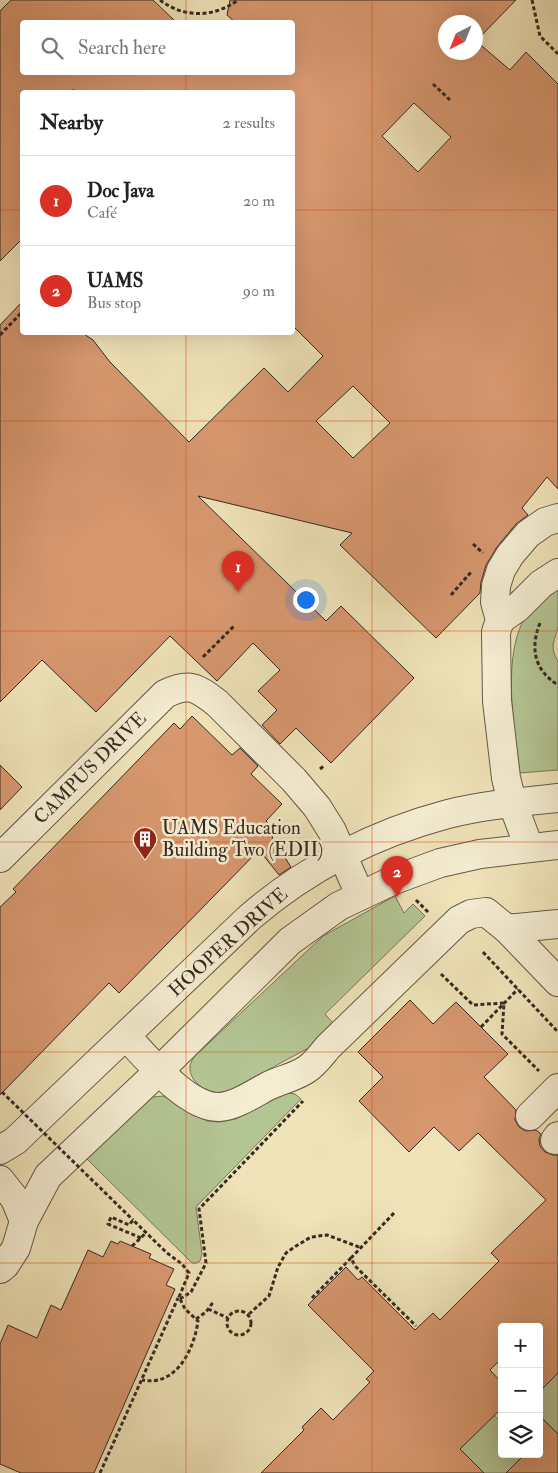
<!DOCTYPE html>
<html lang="en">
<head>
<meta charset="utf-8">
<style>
	body { margin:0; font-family:"IM FELL Double Pica",serif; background:#f6f6f6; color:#222 }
	.controls { position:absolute; right:15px; bottom:15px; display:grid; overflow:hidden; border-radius:5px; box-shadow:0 5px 20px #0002 }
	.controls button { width:45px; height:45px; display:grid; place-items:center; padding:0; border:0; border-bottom:1px solid #e0e0e0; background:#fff; color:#222; font:25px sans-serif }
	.compass { position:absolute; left:438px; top:15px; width:45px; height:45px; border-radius:50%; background:#fff; box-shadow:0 5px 20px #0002; rotate:223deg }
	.you { position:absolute; left:305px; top:599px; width:18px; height:18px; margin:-12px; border:4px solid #fff; border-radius:50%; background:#1a73e8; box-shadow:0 0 0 8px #1a73e833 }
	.badge { display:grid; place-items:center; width:32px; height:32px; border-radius:50%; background:#d93025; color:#fff; font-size:16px; font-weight:700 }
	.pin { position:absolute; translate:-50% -41px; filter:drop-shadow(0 1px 2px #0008) }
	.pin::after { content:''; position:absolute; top:26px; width:18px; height:15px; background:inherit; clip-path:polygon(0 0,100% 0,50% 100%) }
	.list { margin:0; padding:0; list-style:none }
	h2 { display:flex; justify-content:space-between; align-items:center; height:65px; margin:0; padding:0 20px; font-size:21px }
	h2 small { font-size:16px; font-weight:400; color:#767676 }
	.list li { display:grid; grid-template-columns:32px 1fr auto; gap:15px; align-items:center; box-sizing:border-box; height:90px; padding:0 20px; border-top:1px solid #e0e0e0 }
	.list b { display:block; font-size:19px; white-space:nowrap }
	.list p { margin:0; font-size:16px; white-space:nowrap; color:#767676 }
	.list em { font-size:16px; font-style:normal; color:#767676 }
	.icon { flex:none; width:28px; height:28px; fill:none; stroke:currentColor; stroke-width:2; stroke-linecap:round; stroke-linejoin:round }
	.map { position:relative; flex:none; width:558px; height:1473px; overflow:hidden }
	.search { position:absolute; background:#fff; box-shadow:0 5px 20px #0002; left:20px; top:20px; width:275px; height:55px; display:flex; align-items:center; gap:12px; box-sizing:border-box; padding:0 18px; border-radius:5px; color:#767676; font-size:19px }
	.panel { position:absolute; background:#fff; box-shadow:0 5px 20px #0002; left:20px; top:90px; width:275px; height:245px; border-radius:5px }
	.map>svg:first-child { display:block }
	.green { fill:#b4c594; stroke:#74775a }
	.building { fill:#d7976f; stroke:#352921; fill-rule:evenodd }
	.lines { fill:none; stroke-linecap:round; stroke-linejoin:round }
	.minor-casing { stroke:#645847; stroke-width:30 }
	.path { stroke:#352921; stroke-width:3; stroke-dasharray:4 2.5; stroke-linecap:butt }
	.minor { stroke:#f5edd2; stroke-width:28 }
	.path-bridge { stroke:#352921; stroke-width:3; stroke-dasharray:4 2.5; stroke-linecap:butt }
	.grid { fill:none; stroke:#d6540e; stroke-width:1; stroke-opacity:0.55 }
	.labels { text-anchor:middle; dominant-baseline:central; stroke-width:5; stroke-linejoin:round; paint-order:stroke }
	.street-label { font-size:19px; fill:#352921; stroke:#f5edd2 }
	.poi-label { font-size:19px; fill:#352921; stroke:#f5edd2; text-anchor:start }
</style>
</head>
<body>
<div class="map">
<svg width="558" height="1473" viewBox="0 0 558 1473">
	<rect width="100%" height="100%" fill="#f0e3b9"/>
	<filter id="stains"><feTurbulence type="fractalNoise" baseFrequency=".004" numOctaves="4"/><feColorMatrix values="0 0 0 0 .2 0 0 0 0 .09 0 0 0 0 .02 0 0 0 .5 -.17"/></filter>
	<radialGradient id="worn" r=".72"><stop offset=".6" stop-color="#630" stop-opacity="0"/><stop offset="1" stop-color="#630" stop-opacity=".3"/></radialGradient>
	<g class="green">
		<path d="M558 585C558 598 558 613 558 626 556 641 548 645 558 661V770L520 773C514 728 501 653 527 614 534 603 548 594 558 585Z"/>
		<path d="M395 896 404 913 413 904 425 916 325 1014 340 1031 227 1092C212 1096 188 1084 190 1066 190 1063 193 1059 195 1056L323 936Z"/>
		<path d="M288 1093 295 1094 301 1099 196 1207 202 1254 200 1261 196 1263H192L85 1157 152 1097 164 1096 207 1121 219 1122 236 1119 264 1102 276 1096Z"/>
		<path d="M558 1373V1434L539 1415V1392Z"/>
		<path d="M494 1415 502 1423V1454H525L506 1473H484L460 1449Z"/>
	</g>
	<g class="building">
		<path d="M11 0H153L176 22H22V72H292V22H235L227 15 230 0H516L476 41V22H446V52H476V41L510 70 526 52 558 84V489L547 477 522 508 528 515 516 524 497 547 486 565 481 582 480 593 436 638 340 545 352 533 198 496 326 621 341 606 414 678 331 763 296 728 280 744 262 725 277 710 258 691 280 670 253 643 217 681 170 636 96 712 42 660 0 702V325L22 302V332H81L93 340 110 362 189 442 264 368 288 392 323 356 292 325V92H22V239L0 261V11ZM414 103 451 137 418 172 382 136ZM353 386 390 423 353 458 316 421Z"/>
		<path d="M192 716 232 755 240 748 258 766 251 774 282 804 266 821 277 832 272 837 291 867 279 875 259 850 119 993 109 983 0 1095V907L16 892 13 889 174 723 180 729Z"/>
		<path d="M0 765 22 787 0 810Z"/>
		<path d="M410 1000 433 1024 456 1002 508 1054 484 1077 516 1110 515 1120 519 1127 526 1131 536 1130 541 1134 539 1139 540 1146 545 1152 553 1155H558V1373L539 1392V1327H502V1358L490 1370 502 1383V1408L460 1449 484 1473H261L304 1430 302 1427 321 1408 333 1420 370 1382 366 1379 374 1371 308 1305 346 1267 358 1280 362 1277 415 1330 433 1313 440 1320 499 1261 491 1253 546 1200 478 1133 459 1151 434 1127 409 1152 359 1101 383 1077 358 1052Z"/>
		<path d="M111 1241 118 1244 120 1241 151 1254 149 1258 174 1269 166 1285 175 1289 94 1473H21L0 1464V1344L8 1325 37 1338 51 1305 61 1310 88 1250 103 1257Z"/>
		<path d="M539 1415 558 1434V1473H506L525 1454H539Z"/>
	</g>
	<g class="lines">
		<g class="minor-casing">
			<g id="minor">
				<path d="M500 620 517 608 541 584 558 573"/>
				<path d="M529 847 512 802 506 778 497 701 496 632 500 620 495 602 496 586 501 570 510 555 528 534 545 522 558 518"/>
				<path d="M0 858 165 694C189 682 196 687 217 703L294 780 317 807 332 831 360 895"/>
				<path d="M507 929 558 924"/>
				<path d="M126 1036C146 1057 187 1108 219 1107 236 1106 253 1094 268 1086 280 1080 296 1077 307 1069 315 1064 322 1054 328 1047L459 920 471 914 486 912 507 929 558 982"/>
				<path d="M530 1116 558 1088"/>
				<path d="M555 1140 558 1136"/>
				<path d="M0 1150 15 1141 250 917C307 868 376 833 448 814 484 805 521 802 558 798"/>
				<path d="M0 1180 15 1199 24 1221"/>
				<path d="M0 1269 5 1265 16 1248 24 1221 48 1176 159 1071 290 941 339 906 394 880 440 863 480 854 558 845"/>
			</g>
		</g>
		<g class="path">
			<path d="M160 0C183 18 214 18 238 0"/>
			<path d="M532 0 540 36 558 54"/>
			<path d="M433 84 450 100"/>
			<path d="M72 90 74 92"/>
			<path d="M0 335 22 312"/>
			<path d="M473 544 483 553"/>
			<path d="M451 595 472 571"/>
			<path d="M540 623C530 648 534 670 558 685"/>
			<path d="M203 657 235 625"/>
			<path d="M320 769 325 765"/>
			<path d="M416 900 429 913"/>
			<path d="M483 952 558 1032"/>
			<path d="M441 974 473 1005 504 1003 502 1034 539 1071"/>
			<path d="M481 1027 518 989"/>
			<path d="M394 1213 351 1258 355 1266 416 1326"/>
			<path d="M141 1238 108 1224 111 1217 129 1225 133 1220 167 1253 182 1264 189 1273 179 1297 185 1309 198 1321C194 1350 176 1387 142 1380"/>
			<path d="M132 1246 146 1233"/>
			<path d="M312 1298 351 1258"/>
			<path d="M180 1299 191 1292 206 1263 199 1209 303 1101"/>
			<path d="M208 1309 228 1318"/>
			<circle cx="239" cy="1323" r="12"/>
			<path d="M249 1314 269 1296 278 1267 286 1253 296 1246 311 1237 327 1235 359 1247"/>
			<path d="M196 1319 206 1312 214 1301"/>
			<path d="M100 1473 178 1298"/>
		</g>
		<use href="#minor" class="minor"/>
		<path class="path-bridge" d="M2 1092 133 1220"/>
	</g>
	<path class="grid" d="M186 0V22M372 0V1473M186 72V92M0 210H22M292 210H558M186 332V1473M0 421H558M0 631H558M0 842H558M0 1052H558M0 1263H558"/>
	<defs>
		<g id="building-pin" transform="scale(1.25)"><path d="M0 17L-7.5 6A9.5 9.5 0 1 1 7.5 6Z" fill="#8f2418" stroke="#f5edd2"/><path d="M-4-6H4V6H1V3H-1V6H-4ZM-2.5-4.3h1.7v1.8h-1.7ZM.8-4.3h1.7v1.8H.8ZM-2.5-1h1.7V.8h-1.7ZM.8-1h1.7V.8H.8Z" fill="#fff"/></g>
	</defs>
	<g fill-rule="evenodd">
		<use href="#building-pin" x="145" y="839"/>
	</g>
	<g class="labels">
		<g class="street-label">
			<text transform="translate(90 768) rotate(-45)">CAMPUS DRIVE</text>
			<text transform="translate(228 942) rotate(-42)">HOOPER DRIVE</text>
		</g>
		<g class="poi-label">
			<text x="162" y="828">UAMS Education<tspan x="162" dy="22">Building Two (EDII)</tspan></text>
		</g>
	</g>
	<rect width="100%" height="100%" filter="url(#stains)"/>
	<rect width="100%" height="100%" fill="url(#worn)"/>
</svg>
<div class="controls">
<button>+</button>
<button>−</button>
<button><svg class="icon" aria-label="layers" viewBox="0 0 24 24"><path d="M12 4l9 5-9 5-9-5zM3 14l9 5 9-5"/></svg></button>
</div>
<svg class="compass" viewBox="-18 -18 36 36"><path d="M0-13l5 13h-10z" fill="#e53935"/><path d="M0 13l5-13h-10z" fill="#767676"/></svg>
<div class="you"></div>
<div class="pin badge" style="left:238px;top:592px">1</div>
<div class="pin badge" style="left:397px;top:897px">2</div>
<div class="search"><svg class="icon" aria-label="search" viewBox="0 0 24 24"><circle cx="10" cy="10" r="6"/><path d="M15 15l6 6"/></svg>Search here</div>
<section class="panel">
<h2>Nearby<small>2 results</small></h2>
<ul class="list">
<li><span class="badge">1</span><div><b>Doc Java</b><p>Café</p></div><em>20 m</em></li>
<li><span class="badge">2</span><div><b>UAMS</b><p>Bus stop</p></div><em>90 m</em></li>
</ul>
</section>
</div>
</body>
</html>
